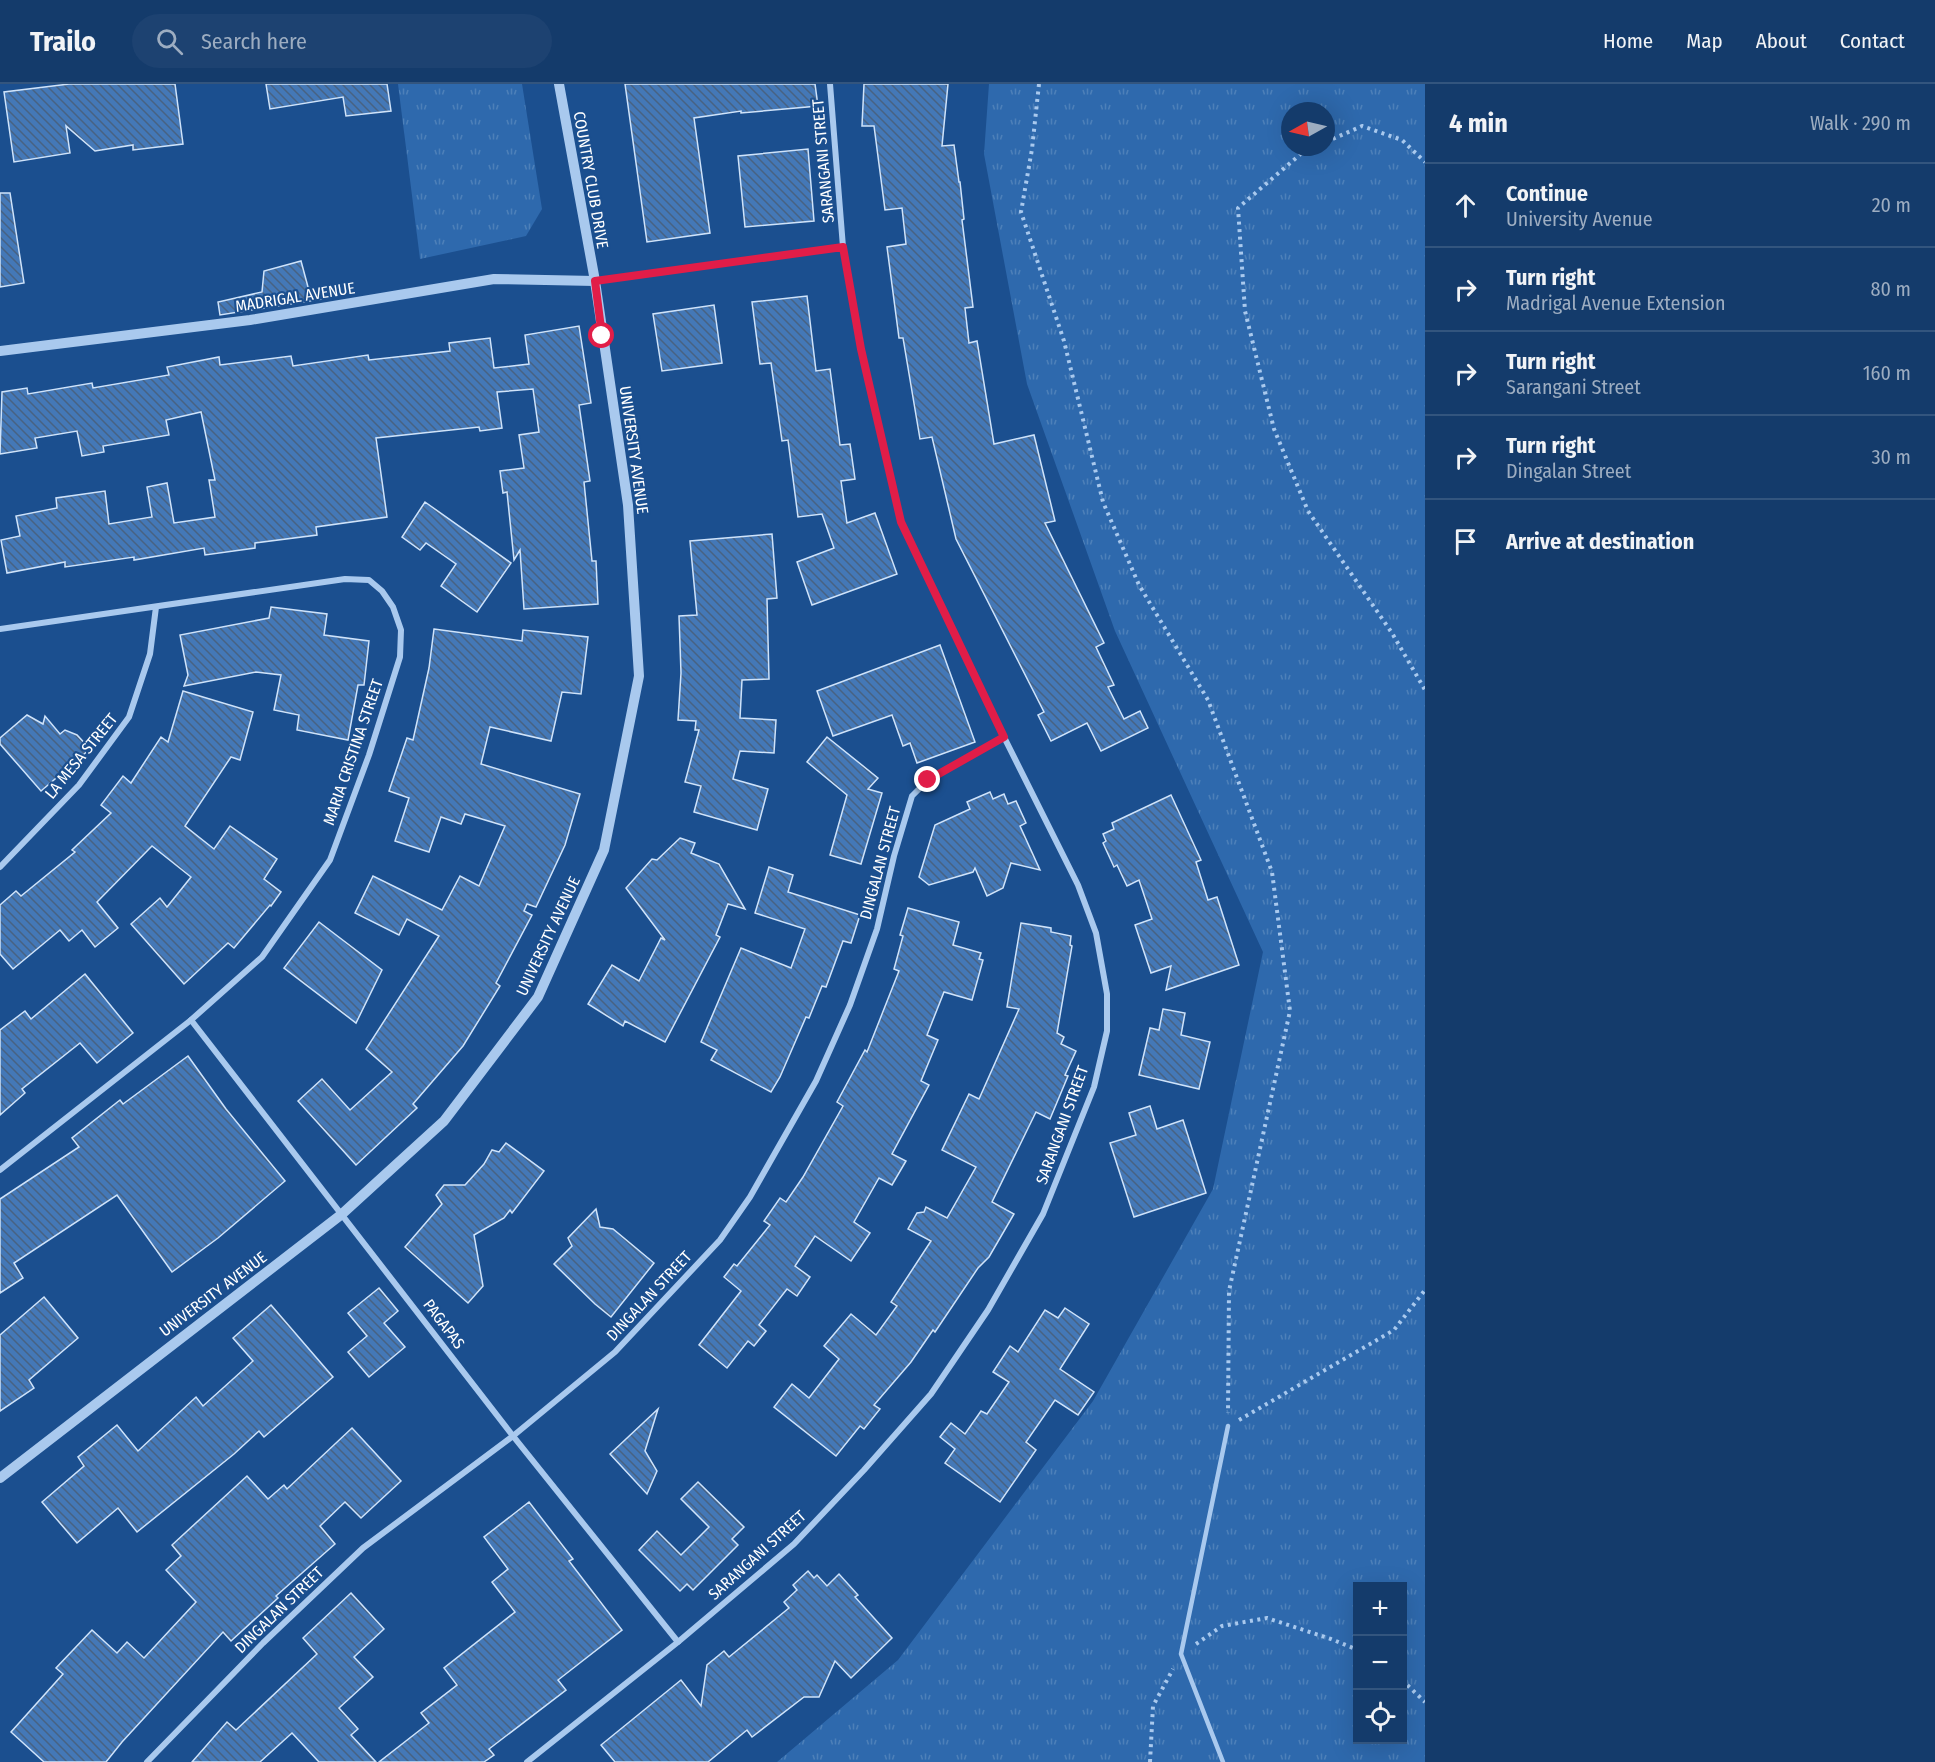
<!DOCTYPE html>
<html lang="en">
<head>
<meta charset="utf-8">
<style>
	body { margin:0; font-family:"Fira Sans Condensed",sans-serif; background:#1d4271; color:#f1f3f6 }
	.controls { position:absolute; right:18px; bottom:18px; display:grid; overflow:hidden; border-radius:0px; box-shadow:0 6px 24px #0002 }
	.controls button { width:54px; height:54px; display:grid; place-items:center; padding:0; border:0; border-bottom:2px solid #33557e; background:#143b6b; color:#f1f3f6; font:30px sans-serif }
	.compass { position:absolute; left:1281px; top:18px; width:54px; height:54px; border-radius:50%; background:#143b6b; box-shadow:0 6px 24px #0002; rotate:262deg }
	.stop { position:absolute; width:18px; height:18px; margin:-14px; border:4px solid #e11d48; border-radius:50%; background:#fff }
	.stop.end { background:#e11d48; border-color:#fff; box-shadow:0 2px 6px #0008 }
	.list { margin:0; padding:0; list-style:none }
	h2 { display:flex; justify-content:space-between; align-items:center; height:78px; margin:0; padding:0 24px; font-size:26px }
	h2 small { font-size:20px; font-weight:400; color:#9dadc1 }
	.list li { display:grid; grid-template-columns:39px 1fr auto; gap:18px; align-items:center; box-sizing:border-box; height:84px; padding:0 24px; border-top:2px solid #33557e }
	.list b { display:block; font-size:22px; white-space:nowrap }
	.list p { margin:0; font-size:20px; white-space:nowrap; color:#9dadc1 }
	.list em { font-size:20px; font-style:normal; color:#9dadc1 }
	.icon { flex:none; width:33px; height:33px; fill:none; stroke:currentColor; stroke-width:2; stroke-linecap:round; stroke-linejoin:round }
	.map { position:relative; flex:none; width:1425px; height:1678px; overflow:hidden }
	header { display:flex; align-items:center; gap:36px; box-sizing:border-box; height:84px; padding:0 30px; background:#143b6b; border-bottom:2px solid #33557e }
	header strong { font-size:28px }
	nav { display:flex; gap:33px; margin-inline-start:auto; font-size:21px }
	.search { width:420px; height:54px; background:#1d4271; display:flex; align-items:center; gap:15px; box-sizing:border-box; padding:0 21px; border-radius:33px; color:#9dadc1; font-size:22px }
	main { display:flex }
	aside { flex:1; background:#143b6b }
	.map>svg:first-child { display:block }
	.grass { fill:url(#grass-tufts); fill-rule:evenodd }
	.building { fill:url(#building-back-hatch); stroke:#cfe3fa; stroke-width:1.5 }
	.lines { fill:none; stroke-linecap:round; stroke-linejoin:round }
	.path { stroke:#a9c9ee; stroke-width:4; stroke-dasharray:3 4.5; stroke-linecap:butt }
	.service { stroke:#a9c9ee; stroke-width:4.5 }
	.minor { stroke:#a9c9ee; stroke-width:6 }
	.tertiary { stroke:#a9c9ee; stroke-width:10 }
	.route { stroke:#e11d48; stroke-width:8 }
	.labels { text-anchor:middle; dominant-baseline:central; stroke-width:4.5; stroke-linejoin:round; paint-order:stroke }
	.street-label { font-size:16px; fill:#fff; stroke:#1b4f8f }
</style>
</head>
<body>
<header>
<strong>Trailo</strong>
<div class="search"><svg class="icon" aria-label="search" viewBox="0 0 24 24"><circle cx="10" cy="10" r="6"/><path d="M15 15l6 6"/></svg>Search here</div>
<nav><a>Home</a><a>Map</a><a>About</a><a>Contact</a></nav>
</header>
<main>
<div class="map">
<svg width="1425" height="1678" viewBox="0 0 1425 1678">
	<defs>
		<pattern id="grass-tufts" width="24" height="20" patternUnits="userSpaceOnUse" patternTransform="scale(1.5)"><rect width="24" height="20" fill="#2e69ad"/><path d="M3 7l-1-3M5 7V3M7 7l1-3M15 17l-1-3M17 17v-4M19 17l1-3" fill="none" stroke="#4d80b9"/></pattern>
		<pattern id="building-back-hatch" width="6" height="6" patternUnits="userSpaceOnUse" patternTransform="scale(1.5)"><rect width="6" height="6" fill="#4478b7"/><path d="M-1 5l2 2M0 0l6 6M5-1l2 2" fill="none" stroke="#486282"/></pattern>
	</defs>
	<rect width="100%" height="100%" fill="#1b4f8f"/>
	<g class="grass">
		<path d="M398 0H522L542 125 526 152 420 175Z"/>
		<path d="M989 0H1425V1678H777L898 1576 1093 1317 1213 1105 1263 868 1115 547 1027 300 984 70ZM1290 27H1326V63H1290ZM1358 1502H1402V1656H1358Z"/>
	</g>
	<g class="building">
		<path d="M69 0H175L183 60 133 66V61L95 67 66 42 70 69 14 78 4 8Z"/>
		<path d="M266 0H387L391 27 346 32 343 13 270 25Z"/>
		<path d="M625 0H815L818 22 741 29V27L694 34 710 149 647 158Z"/>
		<path d="M864 0H948L942 62 954 61 959 98H960L964 135 962 136 973 223 965 224 969 259 977 257 994 360 1034 351 1055 437 1045 439 1104 559 1096 563 1114 601 1108 603 1124 635 1140 627 1148 644 1101 667 1087 639 1051 657 1038 631 1044 628 956 455 932 353 920 355 903 254H899L887 163 906 160 902 124 885 126 874 42H862Z"/>
		<path d="M808 65 814 137 745 143 738 72Z"/>
		<path d="M0 109H10L24 199 0 203Z"/>
		<path d="M301 177 308 203 328 214 220 231 218 218 262 208 264 187Z"/>
		<path d="M807 212 816 287 830 285 840 361 850 360 855 395 841 397 847 439 875 429 897 490 812 521 797 478 834 464 822 430 798 433 788 356 782 357 771 279 760 280 752 218Z"/>
		<path d="M714 221 722 279 662 287 653 230Z"/>
		<path d="M579 242 591 319 579 321 590 397 584 398 592 477H596L598 520 524 525 520 466 514 476 507 408 503 409 500 387 524 384 519 351 539 348 533 305 497 308 502 344 480 347 479 343 376 354 387 433 316 443 317 451 255 459V464L205 471 204 464 134 476V473L65 483V478L7 489 1 456 20 452 16 432 57 424 56 414 105 407 109 440 152 433 147 403 167 399 174 439 215 433 209 396H215L201 328 166 336 169 351 103 362 104 368 82 372 77 347 35 354 37 364 0 370 2 308 27 304 28 310 92 299 93 304 169 291 167 283 219 273 220 281 291 272 293 282 368 271 369 276 450 267 449 259 490 254 494 284 529 280 525 251Z"/>
		<path d="M425 418 511 479 477 528 441 502 456 480 426 459 420 466 402 453Z"/>
		<path d="M772 450 777 514 767 515 769 595 742 596 740 634 776 636 774 669 740 667 733 695 768 705 757 746 694 728 701 702 685 698 699 646H695L696 637 678 636 681 589 679 532 697 531 690 457Z"/>
		<path d="M271 523 327 530 324 551 369 557 364 601H358L348 656 297 646 299 631 274 626 281 591 256 588 184 602 188 591 180 551 269 534Z"/>
		<path d="M434 545 522 557 523 546 588 553 581 610 562 608 551 657 490 643 481 680 580 710 565 761 536 823 527 820 524 827 532 831 496 899 500 902 463 962 413 1020 417 1024 356 1081 298 1017 322 995 350 1026 392 988 366 965 439 852 407 835 399 851 355 829 373 792 442 826 460 792 479 802 505 742 465 730 461 740 441 733 429 768 395 757 409 714 389 707 407 654 413 656 429 584Z"/>
		<path d="M940 561 975 658 917 679 910 659 903 662 892 631 833 652 817 607Z"/>
		<path d="M183 607 253 628 240 676 231 673 185 742 214 765 230 742 277 775 264 795 281 808 271 822 270 821 234 864 228 859 184 900 131 840 160 814 167 823 191 793 152 762 97 818 118 844 95 863 82 846 69 857 60 846 13 885 0 870V821L16 807 21 812 75 768 72 766 111 729 101 721 123 692 131 699 161 653 168 658Z"/>
		<path d="M27 631 43 640 45 632 60 650 65 646 77 651 90 665 41 707 0 660V654Z"/>
		<path d="M827 653 878 694 868 705 882 709 861 780 830 771 847 711 807 678Z"/>
		<path d="M990 708 993 715 1004 710 1008 720 1016 717 1026 739 1020 742 1040 786 1011 779 1003 804 987 812 975 784 973 788 929 801 919 793 935 741 970 725 967 718Z"/>
		<path d="M1171 711 1201 776 1196 778 1208 816 1217 813 1239 881 1166 906 1171 882 1151 889 1135 841 1152 835 1139 796 1127 802 1117 781 1114 783 1103 759 1106 757 1103 750 1114 745 1112 739Z"/>
		<path d="M680 754 695 759 691 769 719 780 745 825 728 820 716 851 720 853 665 958 625 937 623 942 588 920 612 881 639 897 661 854 665 856 626 804 652 775 657 776Z"/>
		<path d="M769 783 793 791 788 808 860 831 851 859 843 857 826 903 822 902 809 934 806 933 780 993 771 1008 711 976 717 966 701 958 741 864 791 884 805 845 755 829Z"/>
		<path d="M908 824 959 838 953 861 981 869 979 875 983 876 972 916 944 908 927 951 938 956 921 997 929 1001 892 1070 906 1077 892 1101 879 1094 854 1138 870 1149 851 1177 815 1152 795 1182 810 1193 797 1212 787 1205 759 1241 766 1247 754 1262 748 1257 727 1284 699 1261 741 1207 724 1193 734 1180 737 1182 770 1141 764 1137 780 1114 786 1118 803 1093 843 1022 837 1018 865 966 867 968 899 887 894 885 903 852 900 851Z"/>
		<path d="M319 838 382 886 356 939 284 884Z"/>
		<path d="M1021 839 1051 844V848L1071 852 1070 861 1072 862 1057 949 1064 953 1061 960 1076 967 1065 991 1068 992 1050 1035 1036 1028 992 1118 1014 1130 989 1173 978 1184 935 1248 933 1246 911 1278 874 1321 880 1325 864 1345 860 1342 836 1372 774 1323 792 1300 809 1314 839 1275 824 1262 851 1230 876 1251 897 1222 891 1218 931 1157 908 1145 917 1129 924 1128 926 1123 947 1134 976 1083 942 1066 969 1010 979 1015 1019 925 1007 923Z"/>
		<path d="M85 890 133 949 97 979 80 959 22 1005 25 1009 0 1031V946L25 927 31 935Z"/>
		<path d="M1163 925 1185 929 1181 951 1210 958 1199 1005 1139 991 1150 944 1159 946Z"/>
		<path d="M188 972 226 1025 285 1097 218 1154 172 1188 117 1111 14 1179 23 1194 0 1209V1115L79 1063 72 1054 120 1016 123 1020Z"/>
		<path d="M1150 1022 1157 1045 1183 1036 1206 1109 1134 1133 1110 1059 1136 1051 1129 1029Z"/>
		<path d="M506 1059 544 1087 512 1129 510 1126 504 1134 474 1151 483 1202 468 1219 405 1163 442 1120 436 1111 444 1101H465L484 1080 492 1066 499 1068Z"/>
		<path d="M596 1125 600 1143 613 1145 654 1179 611 1233 595 1220 554 1180 572 1162 568 1154Z"/>
		<path d="M379 1204 398 1227 384 1239 405 1263 369 1293 348 1268 367 1252 348 1229Z"/>
		<path d="M44 1213 78 1254 29 1296 34 1304 0 1327V1251Z"/>
		<path d="M271 1221 333 1293 264 1353 259 1347 234 1370 137 1448 118 1424 77 1459 42 1418 84 1382 78 1373 117 1341 138 1367 196 1313 203 1322 253 1277 233 1254Z"/>
		<path d="M1065 1224 1089 1240 1060 1285 1094 1308 1078 1331 1055 1316 1026 1358 1036 1366 1000 1418 945 1379 955 1365 940 1353 951 1339 965 1350 981 1327 987 1330 1009 1298 993 1288 1010 1262 1018 1268 1045 1226 1058 1234Z"/>
		<path d="M658 1325 645 1367 657 1387 647 1410 610 1370Z"/>
		<path d="M352 1344 401 1397 361 1434 345 1418 320 1442 335 1460 276 1512 278 1514 231 1557 223 1548 122 1658 106 1678H44L11 1648 63 1590 56 1584 92 1546 117 1569 127 1558 144 1574 196 1518 166 1486 181 1472 172 1461 247 1392 268 1415 284 1401 287 1405Z"/>
		<path d="M698 1398 744 1443 732 1455 738 1461 693 1506 687 1500 680 1507 639 1466 657 1447 681 1471 709 1443 681 1415Z"/>
		<path d="M529 1418 573 1475 569 1477 622 1546 558 1596 566 1606 489 1665 494 1671 484 1678H379L429 1639 421 1629 457 1601 444 1584 515 1528 492 1498 508 1485 484 1453Z"/>
		<path d="M808 1487 814 1494 817 1491 827 1502 839 1490 858 1511 855 1513 892 1554 851 1594 835 1577 819 1613H804L752 1653 747 1646 708 1678H615L601 1661 681 1596 701 1622 707 1581 724 1567 729 1573 789 1524 784 1518 797 1506 793 1501Z"/>
		<path d="M351 1509 384 1545 354 1573 373 1593 339 1624 358 1645 351 1651 376 1678H319L292 1649 260 1678H192L227 1638 236 1646 317 1570 303 1554Z"/>
	</g>
	<g class="lines">
		<g class="path">
			<path d="M1039 0 1032 65 1021 128 1064 257 1103 418 1139 501 1208 616 1272 788 1290 927 1229 1207 1228 1329"/>
			<path d="M1326 58 1362 42 1402 56 1425 78"/>
			<path d="M1315 63 1303 68 1238 124 1245 227 1274 345 1308 427 1392 549 1425 606"/>
			<path d="M1239 1336 1394 1246 1425 1206"/>
			<path d="M1196 1560 1222 1542 1267 1534 1331 1555 1358 1566"/>
			<path d="M1402 1596 1425 1618"/>
			<path d="M1150 1678 1153 1622 1173 1585"/>
		</g>
		<path class="service" d="M1223 1678 1181 1570 1228 1342"/>
		<g class="minor">
			<path d="M595 197 843 163"/>
			<path d="M0 545 345 495 369 496 382 507 393 523 401 546 400 573 369 671 330 776 262 873 191 936 0 1086"/>
			<path d="M0 783 79 701 129 633 150 570 156 523"/>
			<path d="M191 936 513 1352 678 1558"/>
			<path d="M147 1678 263 1559 363 1464 513 1352 615 1268 720 1156 750 1113 816 997 850 921 877 845 894 772 912 712 928 696 1004 653"/>
			<path d="M527 1678 678 1558 794 1460 864 1386 931 1310 988 1226 1043 1130 1094 1003 1107 947V910L1096 849 1078 801 1004 653 901 438 861 265 843 163 830 0"/>
		</g>
		<g class="tertiary">
			<path d="M0 267 250 236 494 195 595 197"/>
			<path d="M0 1394 342 1130 444 1037 538 913 604 766 639 592 628 421 595 197 559 0"/>
		</g>
	</g>
	<g class="lines">
		<path class="route" d="M602 252 595 197 843 163 861 265 901 438 1004 653 928 696"/>
	</g>
	<g class="labels">
		<g class="street-label">
			<text transform="translate(823 77) rotate(-95)">SARANGANI STREET</text>
			<text transform="translate(591 96) rotate(80)">COUNTRY CLUB DRIVE</text>
			<text transform="translate(295 213) rotate(-9)">MADRIGAL AVENUE</text>
			<text transform="translate(634 366) rotate(82)">UNIVERSITY AVENUE</text>
			<text transform="translate(353 668) rotate(-71)">MARIA CRISTINA STREET</text>
			<text transform="translate(81 672) rotate(-51)">LA MESA STREET</text>
			<text transform="translate(880 779) rotate(-75)">DINGALAN STREET</text>
			<text transform="translate(548 852) rotate(-65)">UNIVERSITY AVENUE</text>
			<text transform="translate(1062 1041) rotate(-70)">SARANGANI STREET</text>
			<text transform="translate(213 1210) rotate(-37)">UNIVERSITY AVENUE</text>
			<text transform="translate(649 1212) rotate(-47)">DINGALAN STREET</text>
			<text transform="translate(444 1240) rotate(53)">PAGAPAS</text>
			<text transform="translate(757 1471) rotate(-42)">SARANGANI STREET</text>
			<text transform="translate(279 1526) rotate(-44)">DINGALAN STREET</text>
		</g>
	</g>
</svg>
<div class="controls">
<button>+</button>
<button>−</button>
<button><svg class="icon" aria-label="locate" viewBox="0 0 24 24"><circle cx="12" cy="12" r="6"/><path d="M12 2v4M12 18v4M2 12h4M18 12h4"/></svg></button>
</div>
<svg class="compass" viewBox="-18 -18 36 36"><path d="M0-13l5 13h-10z" fill="#e53935"/><path d="M0 13l5-13h-10z" fill="#9dadc1"/></svg>
<div class="stop" style="left:602px;top:252px"></div>
<div class="stop end" style="left:928px;top:696px"></div>
</div>
<aside>
<h2>4 min<small>Walk · 290 m</small></h2>
<ul class="list">
<li><svg class="icon" aria-label="ahead" viewBox="0 0 24 24"><path d="M12 20V5M6 11l6-6 6 6"/></svg><div><b>Continue</b><p>University Avenue</p></div><em>20 m</em></li>
<li><svg class="icon" aria-label="right" viewBox="0 0 24 24"><path d="M7 20v-9h11M14 6l5 5-5 5"/></svg><div><b>Turn right</b><p>Madrigal Avenue Extension</p></div><em>80 m</em></li>
<li><svg class="icon" aria-label="right" viewBox="0 0 24 24"><path d="M7 20v-9h11M14 6l5 5-5 5"/></svg><div><b>Turn right</b><p>Sarangani Street</p></div><em>160 m</em></li>
<li><svg class="icon" aria-label="right" viewBox="0 0 24 24"><path d="M7 20v-9h11M14 6l5 5-5 5"/></svg><div><b>Turn right</b><p>Dingalan Street</p></div><em>30 m</em></li>
<li><svg class="icon" aria-label="arrive" viewBox="0 0 24 24"><path d="M6 21V4h12l-3 4 3 4H6"/></svg><div><b>Arrive at destination</b></div></li>
</ul>
</aside>
</main>
</body>
</html>
